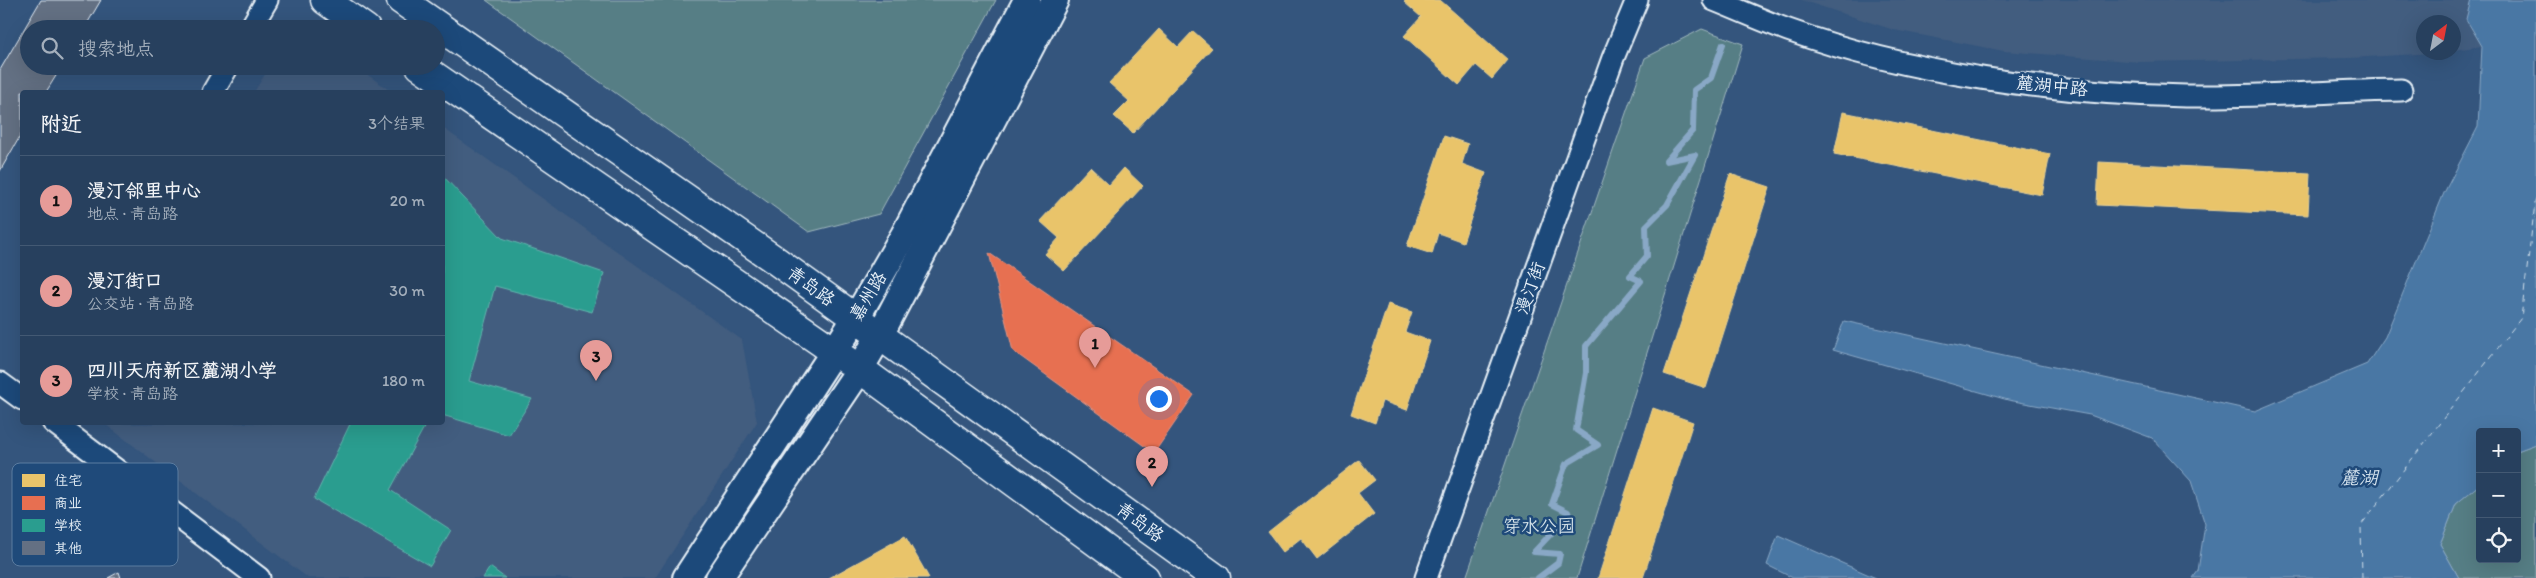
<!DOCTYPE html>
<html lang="zh">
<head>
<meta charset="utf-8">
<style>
	body { margin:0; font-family:Itim,"LXGW WenKai TC",sans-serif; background:#2f4764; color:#f1f3f6 }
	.controls { position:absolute; right:15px; bottom:15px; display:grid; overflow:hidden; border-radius:5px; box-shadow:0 5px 20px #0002 }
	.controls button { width:45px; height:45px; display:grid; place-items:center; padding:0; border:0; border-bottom:1px solid #435973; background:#27405e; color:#f1f3f6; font:25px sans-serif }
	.compass { position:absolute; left:2416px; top:15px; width:45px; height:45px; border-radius:50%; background:#27405e; box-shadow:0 5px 20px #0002; rotate:32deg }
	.you { position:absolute; left:1158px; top:398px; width:18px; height:18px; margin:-12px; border:4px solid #fff; border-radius:50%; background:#1a73e8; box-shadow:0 0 0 8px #1a73e833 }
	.badge { display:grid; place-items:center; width:32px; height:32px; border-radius:50%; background:#e69b98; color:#111; font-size:16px; font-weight:700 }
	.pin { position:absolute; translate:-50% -41px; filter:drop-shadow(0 1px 2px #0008) }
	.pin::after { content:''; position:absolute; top:26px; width:18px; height:15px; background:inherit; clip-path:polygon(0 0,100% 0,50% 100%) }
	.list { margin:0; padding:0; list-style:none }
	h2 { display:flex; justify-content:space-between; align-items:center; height:65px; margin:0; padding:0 20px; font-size:21px }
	h2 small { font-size:16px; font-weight:400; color:#a4afbc }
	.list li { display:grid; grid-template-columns:32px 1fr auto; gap:15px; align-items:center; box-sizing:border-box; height:90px; padding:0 20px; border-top:1px solid #435973 }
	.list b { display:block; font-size:19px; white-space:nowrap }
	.list p { margin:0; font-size:16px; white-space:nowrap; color:#a4afbc }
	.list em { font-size:16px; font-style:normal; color:#a4afbc }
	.icon { flex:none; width:28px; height:28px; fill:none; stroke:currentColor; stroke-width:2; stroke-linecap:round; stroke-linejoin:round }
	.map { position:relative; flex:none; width:2536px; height:578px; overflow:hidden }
	.search { position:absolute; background:#27405e; box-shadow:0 5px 20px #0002; left:20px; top:20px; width:425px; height:55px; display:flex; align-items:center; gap:12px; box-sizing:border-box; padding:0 18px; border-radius:28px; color:#a4afbc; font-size:19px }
	.panel { position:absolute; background:#27405e; box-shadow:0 5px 20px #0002; left:20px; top:90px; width:425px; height:335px; border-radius:5px }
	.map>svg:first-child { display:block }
	.built { fill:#425d7f }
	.green { fill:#577e85; stroke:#a0b8be }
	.water { fill:#4977a4; stroke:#89a8c6 }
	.homes { fill:#e9c46a; stroke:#e9d295 }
	.shops { fill:#e76f51; stroke:#e79683 }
	.schools { fill:#2a9d8f; stroke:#63b6ae }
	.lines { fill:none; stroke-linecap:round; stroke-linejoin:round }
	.stream { stroke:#89a8c6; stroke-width:6 }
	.ferry { stroke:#d0dfeb; stroke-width:1; stroke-dasharray:6 5; stroke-linecap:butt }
	.building { fill:#647083; stroke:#e8f1f8 }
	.minor-casing { stroke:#e8f1f8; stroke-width:25 }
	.tertiary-casing { stroke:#e8f1f8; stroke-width:30 }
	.secondary-casing { stroke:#e8f1f8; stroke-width:31 }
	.minor { stroke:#1f4a7a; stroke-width:21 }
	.tertiary { stroke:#1f4a7a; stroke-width:26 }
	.secondary { stroke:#1f4a7a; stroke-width:28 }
	.labels { text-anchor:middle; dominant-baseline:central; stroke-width:5; stroke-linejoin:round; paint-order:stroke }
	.street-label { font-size:18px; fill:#e8f1f8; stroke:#1f4a7a }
	.park-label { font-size:18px; fill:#d2e0e7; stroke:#1f4a7a }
	.water-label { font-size:19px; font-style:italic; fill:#d0dfeb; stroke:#1f4a7a }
	.key { fill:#1f4a7a; stroke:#5b7ca0; stroke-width:1 }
	.key-label { font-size:14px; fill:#e8f1f8 }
</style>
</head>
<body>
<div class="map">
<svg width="2536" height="578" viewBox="0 0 2536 578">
	<rect width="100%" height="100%" fill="#34557d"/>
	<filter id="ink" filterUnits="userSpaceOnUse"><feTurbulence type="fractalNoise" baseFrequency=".02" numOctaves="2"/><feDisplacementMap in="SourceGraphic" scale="10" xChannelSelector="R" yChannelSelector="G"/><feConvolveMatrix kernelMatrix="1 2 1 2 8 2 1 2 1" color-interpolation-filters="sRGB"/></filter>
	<g filter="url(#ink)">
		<g class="built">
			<path d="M1801 0H2471L2466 19 2482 46 2454 50V22H2424V52L2434 53 2349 58 2140 62 2004 51 1894 30Z"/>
			<path d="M277 66H355L392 92H254L269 68Z"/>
			<path d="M443 128 742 340 757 422 655 578H308L105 424 442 422Z"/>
		</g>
		<g class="green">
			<path d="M486 0H996L879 214 809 232Z"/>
			<path d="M1702 29 1743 44 1577 578H1466L1645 58Z"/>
			<path d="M2536 444V578H2459L2440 544 2456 504 2480 484V559H2517V451Z"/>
		</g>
		<g class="water">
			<path d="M2471 0H2536V444L2517 451V432H2480V484L2456 504 2440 544 2459 578H2193L2198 571 2205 524 2191 481 2152 438 2090 415 2008 400 1833 350 1844 321 2255 411 2367 364 2385 337 2444 193 2478 127 2482 46 2466 19Z"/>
			<path d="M1778 535 1876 578H1793L1767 565Z"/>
		</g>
		<g class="homes">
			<path d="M1406 0H1440L1508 60 1492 79 1476 65 1459 85 1404 36 1421 17 1404 2Z"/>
			<path d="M1159 29 1178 47 1193 31 1212 48 1133 133 1114 116 1129 101 1109 83Z"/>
			<path d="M1843 112 2050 154 2042 195 1834 154Z"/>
			<path d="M1444 136 1468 144 1462 164 1486 173 1463 242 1438 233 1432 254 1407 246Z"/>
			<path d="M2099 162 2310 173 2308 215 2097 205Z"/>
			<path d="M1090 167 1109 185 1124 168 1143 186 1064 271 1045 254 1059 238 1040 221Z"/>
			<path d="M1730 174 1770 187 1706 388 1664 374Z"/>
			<path d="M1388 304 1412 312 1405 332 1430 341 1407 410 1382 401 1375 423 1351 414Z"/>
			<path d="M1653 408 1693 422 1643 578H1598Z"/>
			<path d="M1359 460 1375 480 1358 493 1374 514 1317 559 1301 538 1283 552 1268 532Z"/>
			<path d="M905 536 929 578H829Z"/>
		</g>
		<path class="shops" d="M989 253 1194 395 1154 453 1013 351Z"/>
		<g class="schools">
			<path d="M442 175 502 238 604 273 592 312 495 286 469 381 532 399 509 435 442 415Z"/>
			<path d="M351 422H427L390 490 451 530 430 566 314 499Z"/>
			<path d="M490 567 505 578H483Z"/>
		</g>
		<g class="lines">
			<path class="stream" d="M1538 578 1558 563 1560 554 1534 552 1559 525 1570 518 1568 512 1552 504 1566 464 1598 445 1576 430 1586 373V346L1641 281 1630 276 1647 256 1646 226 1667 205 1695 155 1666 161 1693 130 1694 90 1711 78 1723 44"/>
			<path class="ferry" d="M2362 578 2361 525 2521 318 2536 195"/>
		</g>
		<g class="building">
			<path d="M41 0H101L84 29H29V66H62L46 92H22V133L0 171V70Z"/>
			<path d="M119 572 121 578H108Z"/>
		</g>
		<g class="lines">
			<g class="minor-casing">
				<g id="minor">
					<path d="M1714 0C1739 10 1763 21 1788 30 1907 73 2058 94 2186 96 2257 97 2329 91 2401 90"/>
					<path d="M250 29 267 0"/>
					<path d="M213 92 228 66"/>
					<path d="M0 383 22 399"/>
					<path d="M53 422 259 578"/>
					<path d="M1426 578 1613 58 1637 0"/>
				</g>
			</g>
			<g class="tertiary-casing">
				<g id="tertiary">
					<path d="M686 578 856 318 904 235 1027 0"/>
					<path d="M719 578 860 369 880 335 1055 0"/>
				</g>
			</g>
			<g class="secondary-casing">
				<g id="secondary">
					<path d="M325 0 366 29"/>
					<path d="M401 0 775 260 1216 578"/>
					<path d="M420 66 860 369 1145 578"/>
				</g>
			</g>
			<use href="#minor" class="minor"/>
			<use href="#tertiary" class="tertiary"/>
			<use href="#secondary" class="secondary"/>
		</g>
	</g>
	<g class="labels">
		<g class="street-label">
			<text transform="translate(2052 86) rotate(6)">麓湖中路</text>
			<text transform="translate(811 286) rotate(36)">青岛路</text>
			<text transform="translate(1530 288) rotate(-70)">漫汀街</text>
			<text transform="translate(868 296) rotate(-59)">嘉州路</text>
			<text transform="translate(1140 522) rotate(36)">青岛路</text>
		</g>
		<g class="park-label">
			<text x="1539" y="526">穿水公园</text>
		</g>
		<g class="water-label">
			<text x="2359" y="477">麓湖</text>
		</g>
	</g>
	<rect x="12" y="463" width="166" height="103" rx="8" class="key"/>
	<rect x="22" y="474" width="23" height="13" fill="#e9c46a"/>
	<rect x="22" y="496" width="23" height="14" fill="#e76f51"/>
	<rect x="22" y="519" width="23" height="13" fill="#2a9d8f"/>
	<rect x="22" y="541" width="23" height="14" fill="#647083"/>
	<g class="key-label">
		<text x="54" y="485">住宅</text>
		<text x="54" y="508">商业</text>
		<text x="54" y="530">学校</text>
		<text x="54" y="553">其他</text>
	</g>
</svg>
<div class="controls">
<button>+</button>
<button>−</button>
<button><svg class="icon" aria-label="locate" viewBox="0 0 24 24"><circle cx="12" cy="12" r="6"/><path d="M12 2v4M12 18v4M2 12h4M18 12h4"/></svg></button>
</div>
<svg class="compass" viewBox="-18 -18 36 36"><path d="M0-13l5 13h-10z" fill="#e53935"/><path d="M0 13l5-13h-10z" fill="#a4afbc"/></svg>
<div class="you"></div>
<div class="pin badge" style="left:1095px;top:368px">1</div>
<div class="pin badge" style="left:1152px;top:487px">2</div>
<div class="pin badge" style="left:596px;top:381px">3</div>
<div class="search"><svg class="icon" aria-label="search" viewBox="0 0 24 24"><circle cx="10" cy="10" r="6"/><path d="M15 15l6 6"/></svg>搜索地点</div>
<section class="panel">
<h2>附近<small>3个结果</small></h2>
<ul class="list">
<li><span class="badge">1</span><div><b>漫汀邻里中心</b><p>地点 · 青岛路</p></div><em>20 m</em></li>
<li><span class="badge">2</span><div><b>漫汀街口</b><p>公交站 · 青岛路</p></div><em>30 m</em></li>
<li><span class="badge">3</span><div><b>四川天府新区麓湖小学</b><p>学校 · 青岛路</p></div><em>180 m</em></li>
</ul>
</section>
</div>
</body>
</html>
